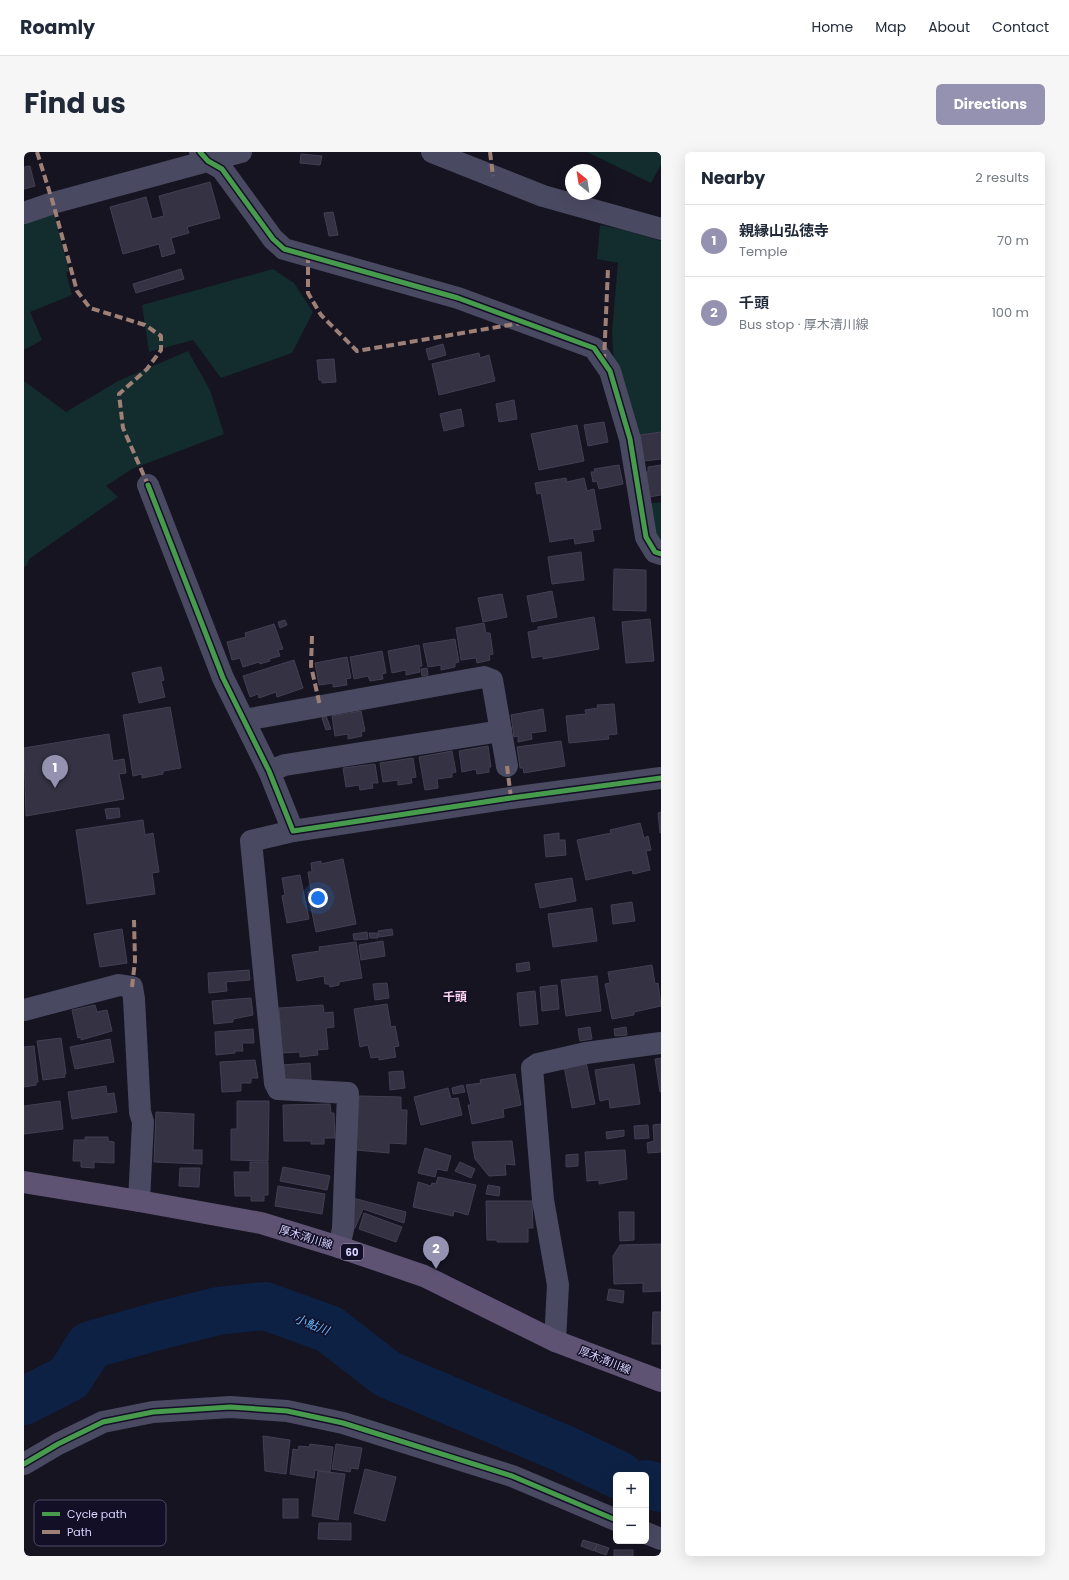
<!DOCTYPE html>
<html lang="en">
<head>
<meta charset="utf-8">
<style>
	body { margin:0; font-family:Poppins,"Noto Sans JP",sans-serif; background:#f6f6f7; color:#1f2937 }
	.controls { position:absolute; right:12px; bottom:12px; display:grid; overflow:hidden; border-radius:6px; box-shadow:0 4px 16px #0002 }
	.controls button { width:36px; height:36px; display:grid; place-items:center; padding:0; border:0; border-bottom:1px solid #e0e1e3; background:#fff; color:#1f2937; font:20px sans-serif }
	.compass { position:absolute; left:541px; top:12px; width:36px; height:36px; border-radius:50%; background:#fff; box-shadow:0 4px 16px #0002; rotate:330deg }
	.you { position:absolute; left:294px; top:746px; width:14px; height:14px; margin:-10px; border:3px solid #fff; border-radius:50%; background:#1a73e8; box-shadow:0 0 0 6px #1a73e833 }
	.badge { display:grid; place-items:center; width:26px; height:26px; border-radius:50%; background:#9591b1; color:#fff; font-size:13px; font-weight:700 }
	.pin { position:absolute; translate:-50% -33px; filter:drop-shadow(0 1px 2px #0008) }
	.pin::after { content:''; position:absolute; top:21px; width:14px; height:12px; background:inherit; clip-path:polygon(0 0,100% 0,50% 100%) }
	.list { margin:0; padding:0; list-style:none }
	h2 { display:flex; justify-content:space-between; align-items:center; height:52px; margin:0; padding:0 16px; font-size:17px }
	h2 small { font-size:13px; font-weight:400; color:#747a83 }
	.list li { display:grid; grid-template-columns:26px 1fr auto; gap:12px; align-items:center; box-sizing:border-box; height:72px; padding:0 16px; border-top:1px solid #e0e1e3 }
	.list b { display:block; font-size:15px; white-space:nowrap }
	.list p { margin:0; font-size:13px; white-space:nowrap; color:#747a83 }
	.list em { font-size:13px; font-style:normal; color:#747a83 }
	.map { position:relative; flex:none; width:637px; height:1404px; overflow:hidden; border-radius:6px }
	header { display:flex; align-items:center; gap:24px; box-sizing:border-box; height:56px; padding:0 20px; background:#fff; border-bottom:1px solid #e0e1e3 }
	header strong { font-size:19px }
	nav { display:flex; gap:22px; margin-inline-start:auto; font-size:14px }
	.intro { display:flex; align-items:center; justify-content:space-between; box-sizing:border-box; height:96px; padding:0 24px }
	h1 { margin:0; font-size:28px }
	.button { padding:10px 18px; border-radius:6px; background:#9591b1; color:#fff; font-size:14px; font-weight:700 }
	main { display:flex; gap:24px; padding:0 24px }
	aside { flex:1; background:#fff; border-radius:6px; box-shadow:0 4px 16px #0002 }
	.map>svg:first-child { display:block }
	.green { fill:#132c2d }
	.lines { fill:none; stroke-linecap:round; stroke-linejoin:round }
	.river { stroke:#0d2144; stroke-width:48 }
	.building { fill:#343243; stroke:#433f54 }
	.minor { stroke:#4a4962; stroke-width:22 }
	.major { stroke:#5e5373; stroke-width:22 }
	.quiet { stroke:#9e8076; stroke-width:4; stroke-dasharray:8 4; stroke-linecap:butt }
	.cycleway-casing { stroke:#130f26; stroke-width:8 }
	.cycleway { stroke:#469c4c; stroke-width:5 }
	.labels { text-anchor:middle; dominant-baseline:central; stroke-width:3; stroke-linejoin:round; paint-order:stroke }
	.shield { fill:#130f26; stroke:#9e99be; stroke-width:1 }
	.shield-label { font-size:10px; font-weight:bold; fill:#d9d4ff }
	.street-label { font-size:11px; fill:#d9d4ff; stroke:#130f26 }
	.neighbourhood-label { font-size:12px; font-weight:bold; fill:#ffd6f0; stroke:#130f26 }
	.water-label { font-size:12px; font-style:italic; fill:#62b6ff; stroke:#130f26 }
	.key { fill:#130f26; stroke:#4e4a67; stroke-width:1 }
	.key-label { font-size:11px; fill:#d9d4ff }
</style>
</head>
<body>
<header>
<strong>Roamly</strong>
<nav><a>Home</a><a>Map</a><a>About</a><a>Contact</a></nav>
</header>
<div class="intro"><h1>Find us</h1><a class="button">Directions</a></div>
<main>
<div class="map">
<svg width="637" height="1404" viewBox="0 0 637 1404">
	<rect width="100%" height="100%" fill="#161421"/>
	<g class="green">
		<path d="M563 0H637V13L627 31Z"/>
		<path d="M30 61 45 119 42 121 48 143 6 160 18 188 0 198V71Z"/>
		<path d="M576 73 600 78 637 89V280L617 284 590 215 588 181 594 111 573 107Z"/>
		<path d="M249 117 270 131 289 160 268 201 197 226 169 188 125 200 118 153Z"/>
		<path d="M164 199 186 238 200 282 108 317 82 334 94 345 5 407 3 413 0 415V229L42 260 94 229Z"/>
		<path d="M637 350V394L632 387 623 352Z"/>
	</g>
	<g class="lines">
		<g class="river">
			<path d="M0 1249 45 1226 66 1193 134 1174 194 1159 241 1154 305 1177 363 1222 540 1297 595 1323"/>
			<path d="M622 1332 637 1336"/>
		</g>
	</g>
	<g class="building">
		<path d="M277 2 298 4 296 13 276 11Z"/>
		<path d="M6 14 11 34 0 37V15Z"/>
		<path d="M186 30 196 66 163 75 165 81 147 86 151 101 138 105 135 92 99 102 86 55 122 45 128 67 140 64 135 44Z"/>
		<path d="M309 60 314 83 305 84 300 61Z"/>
		<path d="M157 117 160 127 112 141 109 132Z"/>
		<path d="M419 192 422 203 405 208 402 197Z"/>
		<path d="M455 201 456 206 465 203 471 229 415 243 408 212Z"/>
		<path d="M310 207 312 230 298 231V228H295L293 208Z"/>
		<path d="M490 248 493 267 475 270 472 252Z"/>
		<path d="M437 257 440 274 420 279 416 262Z"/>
		<path d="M580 270 584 290 564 294 560 273Z"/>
		<path d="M553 273 560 309 515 318 507 282Z"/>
		<path d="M637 280V307L620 309 616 283Z"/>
		<path d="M595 313 599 332 575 337 573 329 569 330 567 320H571L570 317Z"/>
		<path d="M637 313V343L625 345 622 320H624V315Z"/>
		<path d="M542 326 543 330 560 326 563 339 570 337 577 377 568 378 570 389 551 392 550 386 526 390 517 341 513 342 511 331Z"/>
		<path d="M557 400 560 428 528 432 524 405Z"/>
		<path d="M590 417 622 418V459L589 458Z"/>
		<path d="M528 439 533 465 508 470 503 444Z"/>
		<path d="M478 442 483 465 459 470 454 446Z"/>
		<path d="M570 465 575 497 519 507V504L508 506 504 480 514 478V475Z"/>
		<path d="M626 467 630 509 602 511 598 470Z"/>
		<path d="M261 468 263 473 256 476 254 470Z"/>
		<path d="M460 471 462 481H466L469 502 465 503 466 508 453 511 452 506 437 508 432 476Z"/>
		<path d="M250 472 259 497 254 498 256 504 245 507 246 509 236 512 235 510 219 515 216 506 208 508 203 490 222 485 221 481Z"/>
		<path d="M431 487 435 510 431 511V515L417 518V513L404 515 399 492Z"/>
		<path d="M395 493 398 514 395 515 396 520 382 523V518L368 521 364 499Z"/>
		<path d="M358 499 362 521 358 522 359 527 346 529 344 524 330 527 326 505Z"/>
		<path d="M323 505 327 526 322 527 323 533 309 535V531L295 533 291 511Z"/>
		<path d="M270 508 279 536 253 545 252 540 235 546 234 542 226 545 219 524Z"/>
		<path d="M137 515 140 528 137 529 141 545 115 551 108 521Z"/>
		<path d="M403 516 404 523 398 524 397 517Z"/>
		<path d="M590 552 593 582 584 583 585 587 545 591 542 564 562 562 561 558 574 556 573 553Z"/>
		<path d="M146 555 157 616 139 619V622L118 626V622L109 624 99 563Z"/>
		<path d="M519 557 522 579 507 581 508 587 494 590V584L490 585 487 563Z"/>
		<path d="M337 559 341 579 337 580 338 584 324 587V582L311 584 308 564Z"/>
		<path d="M302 564 307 577 302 578 298 566Z"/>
		<path d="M85 582 89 609 100 607 102 621 95 622 100 647 2 664 0 596Z"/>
		<path d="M537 589 541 614 500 621 499 616H496L493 595Z"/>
		<path d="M464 594 467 615H465V620L453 622 452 617 438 620 435 599Z"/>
		<path d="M428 599 432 620 428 621V625L413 627 414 636 401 638 395 605Z"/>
		<path d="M389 606 392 625 387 626 388 631 374 633V628L359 630 356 611Z"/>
		<path d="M351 612 354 631H348L349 636 336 638 335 633 322 635 319 616Z"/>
		<path d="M95 656 96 665 83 667 81 657Z"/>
		<path d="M637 660V681H636L634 661Z"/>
		<path d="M119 668 121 683 129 681 135 720 128 721 131 742 63 752 52 678Z"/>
		<path d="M616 671 620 686 624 684 627 698 622 699 626 718 609 722 608 718 562 728 553 688 587 681 586 678Z"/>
		<path d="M535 681V688H541L542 703 522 705 520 683Z"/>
		<path d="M319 707 332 772 292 780 284 740 287 739 284 720H288L287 711 297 709V712Z"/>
		<path d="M276 723 285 767 263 771 258 744 261 743 258 726Z"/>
		<path d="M548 726 552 749 516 756 511 732Z"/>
		<path d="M608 750 611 769 589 772 587 753Z"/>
		<path d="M568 756 573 789 529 795 524 762Z"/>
		<path d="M98 777 103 811 76 815 70 782Z"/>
		<path d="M368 777 369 783 355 785 354 779Z"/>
		<path d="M343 780 344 787 330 788 329 782Z"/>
		<path d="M345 781H353L354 786H346Z"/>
		<path d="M359 789 361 804 337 808 335 793Z"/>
		<path d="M332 790 338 826 315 830V833L306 835 305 832H301L300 824 273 829 268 803 296 799 295 795Z"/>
		<path d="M505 810 506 818 493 820 492 812Z"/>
		<path d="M628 813 631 832 634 831 637 854 610 860V863L588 867 581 832 586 831 584 820Z"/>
		<path d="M225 818 226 828 202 830 203 839 185 841 184 821Z"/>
		<path d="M573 824 577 859 542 864 537 828Z"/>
		<path d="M363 831 365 846 351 848 349 832Z"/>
		<path d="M533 833 535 857 518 859 516 835Z"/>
		<path d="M511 839 514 872 496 874 493 841Z"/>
		<path d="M227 846 229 863 209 867V870L190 872 188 849Z"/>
		<path d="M363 852 367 875 371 874 375 894 370 895 372 905 355 908V905L347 906 344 893 336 895 330 857Z"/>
		<path d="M71 853 73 860 83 858 88 879 57 888V885L54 886 48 858Z"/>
		<path d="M299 853 300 861 309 860 310 875 302 876 304 897 293 898 294 903 276 905V900L258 901 255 856Z"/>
		<path d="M566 875 568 887 556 889 554 877Z"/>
		<path d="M602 875 603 883 591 884 590 877Z"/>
		<path d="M229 877 230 891H218L219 899H211V901L192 903 191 880Z"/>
		<path d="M37 886 42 922H40L41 925 19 928 13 889Z"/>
		<path d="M86 887 90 910 51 917 46 895Z"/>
		<path d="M10 894 14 930H12V933L0 935V895Z"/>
		<path d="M637 906V940H636L631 907Z"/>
		<path d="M231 908 234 926H227V931H217V939L198 940 196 910Z"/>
		<path d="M562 910 571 952 548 956 540 914Z"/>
		<path d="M286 911 287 928 259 929 258 913Z"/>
		<path d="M610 912 616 952 586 956 585 947 576 949 571 918Z"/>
		<path d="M379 919 381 936 366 938 365 920Z"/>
		<path d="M491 922 497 953 479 957 480 965 448 972 444 953H447L442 933 457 931 456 928Z"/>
		<path d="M439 933 441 940 429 942 428 936Z"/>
		<path d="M82 934 83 942 90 941 93 960 48 967 44 940Z"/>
		<path d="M424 936 427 947 434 946 438 963 397 973 390 945Z"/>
		<path d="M335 944 377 945V958H383L382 992 365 991V1001L332 998Z"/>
		<path d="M36 949 39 977 0 982V954Z"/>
		<path d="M213 949H245L244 1009 207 1008V977H213Z"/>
		<path d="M306 952 307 961H310L311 986H300V992H287V989H260L259 953Z"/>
		<path d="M132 960 170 962 169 998H178V1012L130 1010Z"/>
		<path d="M637 972V1000L624 1001 623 991 630 989 629 973Z"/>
		<path d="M624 973 625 986 611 987 610 974Z"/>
		<path d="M600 978V984L583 987 582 980Z"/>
		<path d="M61 985H84V989L90 990V1011L70 1010V1016L57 1015V1009H49L50 988H61Z"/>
		<path d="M488 989 491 1013 481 1012 482 1023 465 1024 451 1007 448 990Z"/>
		<path d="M401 996 427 1004 423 1019 413 1017 411 1025 394 1021Z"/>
		<path d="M601 998 603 1027 575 1032V1028L563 1029 561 1000Z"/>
		<path d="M554 1002V1014L542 1015V1003Z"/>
		<path d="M226 1010H244V1043H240V1049H227V1044H211L210 1020H226Z"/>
		<path d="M436 1010 451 1017 447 1026 431 1019Z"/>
		<path d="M259 1015 306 1024 303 1038 256 1029Z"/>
		<path d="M156 1016H176L175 1035 155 1034Z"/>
		<path d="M414 1025 452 1033 444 1063 430 1059 429 1064 389 1055 394 1030 407 1034 408 1031 412 1032Z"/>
		<path d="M464 1033 476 1035 475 1044 462 1042Z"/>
		<path d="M254 1034 301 1042 298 1062 251 1054Z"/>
		<path d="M329 1046 382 1060 380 1071 339 1057 331 1076 329 1077Z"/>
		<path d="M462 1049H508L509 1076H504V1090H473V1088H463Z"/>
		<path d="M595 1060H610V1088L596 1089Z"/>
		<path d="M340 1061 378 1075 372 1090 335 1077Z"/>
		<path d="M637 1092V1139L619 1140V1131L590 1132 589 1104 596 1093Z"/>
		<path d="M585 1137 600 1139 599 1151 583 1148Z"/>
		<path d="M629 1160H637V1192H628Z"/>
		<path d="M239 1284 266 1288 262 1322 241 1319Z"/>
		<path d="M286 1292 309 1295 306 1320 291 1318 290 1326 266 1322 269 1297 274 1298 275 1294 285 1295Z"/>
		<path d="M312 1292 338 1296 334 1317 327 1316 326 1320 308 1317Z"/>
		<path d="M341 1317 372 1325 361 1369 330 1361Z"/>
		<path d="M294 1319 321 1322 314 1368 288 1364Z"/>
		<rect x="259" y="1347" width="15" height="19"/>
		<path d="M295 1371H327V1388L294 1387Z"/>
		<path d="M559 1388 573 1392 570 1399 557 1394Z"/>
		<path d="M573 1392 585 1396 582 1403 571 1399Z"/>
		<rect x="590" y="1398" width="19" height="6"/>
	</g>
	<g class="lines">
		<g class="minor">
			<path d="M176 0 184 9 198 17 249 87 260 97 434 146 570 196 586 219 606 287 622 385 631 400 637 402"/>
			<path d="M408 0 519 44 637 77"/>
			<path d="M0 61 29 51 217 0"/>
			<path d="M124 333 199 526 245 619 269 679 487 646 637 626"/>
			<path d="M220 568 460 525 468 528 483 614"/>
			<path d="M245 619 261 613 477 579"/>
			<path d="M269 679 227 689 251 931 254 937 324 941 319 1077 315 1095"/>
			<path d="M0 858 95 833 108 835 110 847 116 960 119 970 115 1049"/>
			<path d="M531 1189 534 1133 519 1048 508 916 514 912 562 901 637 891"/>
			<path d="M0 1312 34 1292 79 1270 129 1260 206 1255 263 1259 319 1271 488 1324 592 1368"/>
			<path d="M622 1381 637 1387"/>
		</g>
		<path class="major" d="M0 1030 115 1049 237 1071 315 1095 400 1124 531 1189 637 1229"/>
		<g class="quiet">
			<path d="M13 0 29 51 53 139 66 156 121 173 137 184V198L123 217 95 242 99 276 124 333"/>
			<path d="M466 0 469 24"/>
			<path d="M284 103V141L297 163 333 199 497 171"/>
			<path d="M580 210 584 116"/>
			<path d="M288 484 287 514 296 554"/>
			<path d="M483 614 487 646"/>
			<path d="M108 835 111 809 110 768"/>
		</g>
		<g class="cycleway-casing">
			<g id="cycleway">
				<path d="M176 0 184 9 198 17 249 87 260 97 434 146 570 196 586 219 606 287 622 385 631 400 637 402"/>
				<path d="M124 333 199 526 245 619 269 679 487 646 637 626"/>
				<path d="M0 1312 34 1292 79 1270 129 1260 206 1255 263 1259 319 1271 488 1324 592 1368"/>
			</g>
		</g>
		<use href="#cycleway" class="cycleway"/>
	</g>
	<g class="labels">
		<rect class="shield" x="317" y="1092" width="22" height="16" rx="3"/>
		<g class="shield-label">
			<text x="328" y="1100">60</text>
		</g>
		<g class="street-label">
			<text transform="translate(282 1085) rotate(17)">厚木清川線</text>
			<text transform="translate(581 1208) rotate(22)">厚木清川線</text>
		</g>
		<g class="neighbourhood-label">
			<text x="431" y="844">千頭</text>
		</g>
		<g class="water-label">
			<text transform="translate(288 1172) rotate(22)">小鮎川</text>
		</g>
	</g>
	<rect x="10" y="1348" width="132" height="46" rx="6" class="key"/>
	<rect x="18" y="1360" width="18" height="4" fill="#469c4c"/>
	<rect x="18" y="1378" width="18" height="4" fill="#9e8076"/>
	<g class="key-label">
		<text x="43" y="1366">Cycle path</text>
		<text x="43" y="1384">Path</text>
	</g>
</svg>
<div class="controls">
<button>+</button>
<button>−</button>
</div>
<svg class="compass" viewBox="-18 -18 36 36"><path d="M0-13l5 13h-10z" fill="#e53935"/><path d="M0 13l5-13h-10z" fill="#747a83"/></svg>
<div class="you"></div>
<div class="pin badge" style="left:31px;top:636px">1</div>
<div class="pin badge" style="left:412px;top:1117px">2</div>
</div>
<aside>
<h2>Nearby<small>2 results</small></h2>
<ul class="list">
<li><span class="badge">1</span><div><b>親縁山弘徳寺</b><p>Temple</p></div><em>70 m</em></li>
<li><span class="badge">2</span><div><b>千頭</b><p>Bus stop · 厚木清川線</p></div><em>100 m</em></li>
</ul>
</aside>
</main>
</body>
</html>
